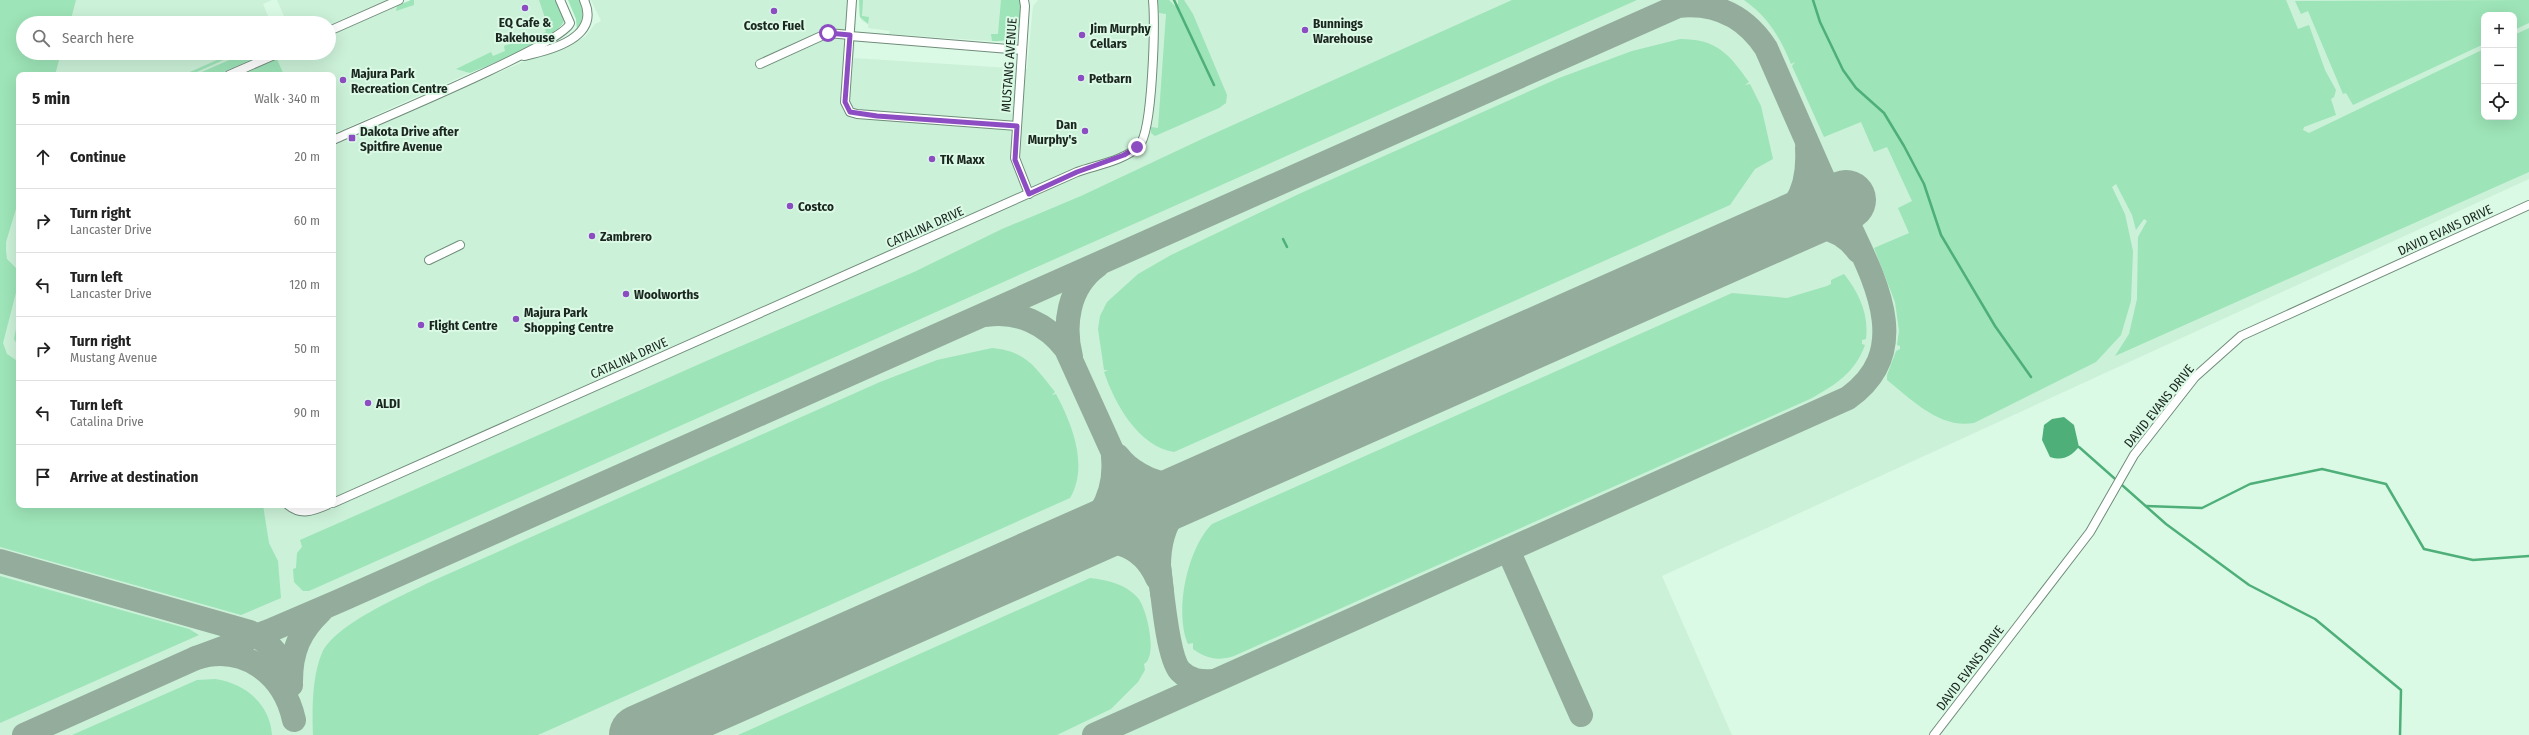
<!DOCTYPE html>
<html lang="en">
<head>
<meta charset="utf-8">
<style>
	body { margin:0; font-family:"Fira Sans Condensed",sans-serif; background:#f2f2f2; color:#222 }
	.controls { position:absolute; right:12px; top:12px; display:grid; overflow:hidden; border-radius:8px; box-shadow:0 4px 16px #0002 }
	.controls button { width:36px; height:36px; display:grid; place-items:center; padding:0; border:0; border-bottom:1px solid #e0e0e0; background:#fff; color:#222; font:20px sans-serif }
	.stop { position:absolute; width:12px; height:12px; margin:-9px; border:3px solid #8d4dc2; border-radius:50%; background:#fff }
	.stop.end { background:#8d4dc2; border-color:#fff; box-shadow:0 1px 4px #0008 }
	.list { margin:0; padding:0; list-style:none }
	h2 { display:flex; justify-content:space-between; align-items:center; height:52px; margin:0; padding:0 16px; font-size:17px }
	h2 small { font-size:13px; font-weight:400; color:#767676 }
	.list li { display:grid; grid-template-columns:26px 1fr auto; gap:12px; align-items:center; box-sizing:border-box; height:64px; padding:0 16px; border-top:1px solid #e0e0e0 }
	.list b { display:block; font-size:15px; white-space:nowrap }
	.list p { margin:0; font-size:13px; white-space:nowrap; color:#767676 }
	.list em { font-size:13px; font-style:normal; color:#767676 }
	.icon { flex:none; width:22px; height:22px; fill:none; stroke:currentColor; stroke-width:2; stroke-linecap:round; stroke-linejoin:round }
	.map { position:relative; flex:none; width:2529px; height:735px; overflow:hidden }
	.search { position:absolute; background:#fff; box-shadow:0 4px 16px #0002; left:16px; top:16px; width:320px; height:44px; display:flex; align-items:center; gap:10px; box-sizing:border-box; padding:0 14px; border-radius:22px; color:#767676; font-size:15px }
	.panel { position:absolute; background:#fff; box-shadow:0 4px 16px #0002; left:16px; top:72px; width:320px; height:436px; border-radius:8px }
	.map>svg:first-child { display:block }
	.built { fill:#cbf1d8; fill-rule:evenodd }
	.green { fill:#9de4b8 }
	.water { fill:#4eaf79 }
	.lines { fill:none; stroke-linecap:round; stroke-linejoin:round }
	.stream { stroke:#4eaf79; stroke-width:2.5 }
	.taxiway { stroke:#94ac9c; stroke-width:24 }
	.runway { stroke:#94ac9c; stroke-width:60 }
	.street-casing { stroke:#708c7a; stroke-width:10 }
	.street { stroke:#fff; stroke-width:8 }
	.route { stroke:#8d4dc2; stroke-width:5 }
	.poi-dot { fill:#8d4dc2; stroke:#dbfae6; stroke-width:1.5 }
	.labels { text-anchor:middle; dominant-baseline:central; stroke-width:4; stroke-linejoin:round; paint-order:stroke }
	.poi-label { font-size:13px; font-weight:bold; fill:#1b261f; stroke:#dbfae6; text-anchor:start }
	.street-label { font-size:13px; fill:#1b261f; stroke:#dbfae6 }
</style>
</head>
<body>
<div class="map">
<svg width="2529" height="735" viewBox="0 0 2529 735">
	<rect width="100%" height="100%" fill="#dbfae6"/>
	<g class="built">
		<path d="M0 0H272L263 4 271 23H23V53H266L217 75H19V505H333V146L527 60 538 57 585 37 595 24 601 21 591 0H857L854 58 1027 69 1033 6 1038 0H2529V179L1662 576 1732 735H0ZM2484 15H2514V117H2484Z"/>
		<path d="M277 0H386L329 25V23H287Z"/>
		<path d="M411 0H556L564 23 517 52 333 134V75H284L277 59 291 53H329V36Z"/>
		<path d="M859 0H1021L1020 23 1016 34 1004 42 889 34 890 31 868 28V24L862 21 859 15Z"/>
	</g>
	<g class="green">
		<path d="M0 0H76L70 23H23V53H61L55 75H19V199L6 242V251L7 259 17 269 19 281 3 343 7 354 19 362V505H263L269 543 278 561 281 598 241 615 0 547Z"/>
		<path d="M411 0H414V5L396 11 397 6Z"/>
		<path d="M539 0H556L564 20C562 37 486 66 470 73L456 69 491 52 493 56 505 51 504 46 546 32 545 29 548 27Z"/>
		<path d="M568 0H579C584 11 583 20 577 31L576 19Z"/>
		<path d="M859 0H863L862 16 869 17 868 24 860 17Z"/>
		<path d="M1001 0H1021C1022 23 1021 43 992 41L991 34H998Z"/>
		<path d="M1158 0H1169L1175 6 1178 4V0H1184L1193 14 1227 95 1226 103 1219 108 1155 136 1151 133V127L1158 128 1166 14 1159 13Z"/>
		<path d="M1512 0H1637L309 591H303L294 582 293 569 296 568 297 553 302 547 300 540 720 355 914 272 1002 229 1081 196 1202 139Z"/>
		<path d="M1744 0H2286L2298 29 2309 25 2325 70 2336 90 2334 97 2331 99 2336 115 2304 127 2303 130 2309 133 2484 49V117H2514V35L2529 28V172L2115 356 2129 334 2137 299 2138 237 2147 221 2144 219 2136 230 2132 215 2116 184 2112 187 2125 214 2133 251 2131 301 2121 335 2096 362 1974 423C1940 429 1912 400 1887 380V375L1896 351 1900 349V346L1897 345 1899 331 1895 302 1874 248 1909 233 1898 208 1912 201 1887 147 1874 152 1861 122 1824 137 1792 66 1795 62 1791 64C1780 37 1768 17 1744 0Z"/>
		<path d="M2529 0V23L2514 30V15H2484V44L2353 105 2346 93 2343 94 2308 11 2301 14 2295 1Z"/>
		<path d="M1680 39C1717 39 1729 54 1749 82L1745 85 1750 84 1761 106 1773 159 1755 169 1730 205 1174 452C1138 446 1115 404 1104 372L1108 370H1104L1098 329 1100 316 1107 302 1138 274 1171 255 1301 193 1559 78 1632 51Z"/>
		<path d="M233 53H239L190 75H183Z"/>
		<path d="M245 53H266L217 75H195Z"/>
		<path d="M277 59 284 75H242Z"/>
		<path d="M1844 274C1859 293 1869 314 1866 339L1862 340V344L1865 345C1855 373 1835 385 1810 399L1234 656C1218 661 1207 659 1193 649V643L1188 644C1174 612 1187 549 1212 524L1732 293 1787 298 1827 286 1831 284V280Z"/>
		<path d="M19 313V348L14 339Z"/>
		<path d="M992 348C1026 351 1035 367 1055 392L1052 395 1056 394C1072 424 1089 466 1070 498L538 735H313C312 710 312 676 322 653 335 624 402 596 430 582L880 382 937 360Z"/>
		<path d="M0 576 189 629 199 635 0 723Z"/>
		<path d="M1090 578C1107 580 1126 584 1138 598 1147 609 1158 656 1144 664L1145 670 1138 682 1111 709 1057 735H738Z"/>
		<path d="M215 679C245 683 270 704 272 735H72L197 680Z"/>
	</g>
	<path class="water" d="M2064 417 2074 425 2079 447C2070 457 2063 461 2050 457L2042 440 2044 425 2052 419Z"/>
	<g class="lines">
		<g class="stream">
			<path d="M1174 0 1214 85"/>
			<path d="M1813 0 1820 22 1843 70 1856 88 1884 113 1904 146 1924 184 1941 235 1995 326 2031 377"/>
			<path d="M1283 239 1287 247"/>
			<path d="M2079 447 2166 524 2249 585 2315 619 2401 690 2400 735"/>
			<path d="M2146 506 2202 508 2250 484 2322 469 2386 484 2424 549 2473 560 2529 556"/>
		</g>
		<g class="taxiway">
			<path d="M1775 230C1804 222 1838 223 1858 251"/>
			<path d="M1749 242C1791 218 1810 197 1807 148"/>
			<path d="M986 315C1018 310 1047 324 1066 349L1148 530 1159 566 1162 593"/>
			<path d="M1071 357C1063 325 1068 287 1097 266"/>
			<path d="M1118 456C1124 464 1132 470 1139 474 1183 501 1233 472 1274 454"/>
			<path d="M1072 543C1108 537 1141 541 1157 578"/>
			<path d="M1056 550C1094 533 1117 499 1113 457"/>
			<path d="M1508 550 1581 715"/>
			<path d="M0 561 250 632C272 644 286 660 291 685"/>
			<path d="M196 658 269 631 339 601 1678 6C1716 2 1745 16 1766 48L1835 205"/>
			<path d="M291 681C291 651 300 631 321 611"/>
			<path d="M1214 681C1201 682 1190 681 1180 671 1167 656 1162 588 1159 566 1159 518 1182 495 1224 476"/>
			<path d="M24 735 196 658C244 643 284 674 294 720"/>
			<path d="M1094 735 1848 398C1921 346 1866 266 1839 203"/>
		</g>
		<path class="runway" d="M639 735 1846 200"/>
		<g class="street-casing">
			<g id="street">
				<path d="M852 0 845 102 850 112 857 114 1017 126"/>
				<path d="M1024 0 1025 6 1015 158 1029 194"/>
				<path d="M329 31 399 0"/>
				<path d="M850 36 1022 50"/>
				<path d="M524 56C552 50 601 37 584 0"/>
				<path d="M760 64 828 33 850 35"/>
				<path d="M229 75 279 53"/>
				<path d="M333 140C364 126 565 43 570 23L560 0"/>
				<path d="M429 260 460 245"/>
				<path d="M333 503 1077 172C1096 165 1124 161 1139 146 1153 131 1155 24 1153 0"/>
				<path d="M288 505C301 516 313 511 327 505"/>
				<path d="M1934 735 2090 532 2134 455 2195 377 2241 336 2529 205"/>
			</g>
		</g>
		<use href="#street" class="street"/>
	</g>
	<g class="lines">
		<path class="route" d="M828 33 850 35 845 102 850 112 877 116 1017 126 1015 160 1029 194 1077 172 1124 155 1137 147"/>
	</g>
	<g class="poi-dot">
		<circle cx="525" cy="8" r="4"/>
		<circle cx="774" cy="11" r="4"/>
		<circle cx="1305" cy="30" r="4"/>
		<circle cx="1082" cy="35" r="4"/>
		<circle cx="1081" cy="78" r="4"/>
		<circle cx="343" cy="80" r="4"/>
		<circle cx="1085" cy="131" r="4"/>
		<rect x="348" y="134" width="8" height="8" rx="2"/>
		<circle cx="932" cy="159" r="4"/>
		<circle cx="790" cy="206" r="4"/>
		<circle cx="592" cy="236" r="4"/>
		<circle cx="626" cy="294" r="4"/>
		<circle cx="516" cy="319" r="4"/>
		<circle cx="421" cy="325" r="4"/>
		<circle cx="368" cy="403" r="4"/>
	</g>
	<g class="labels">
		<g class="poi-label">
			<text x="525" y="22" text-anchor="middle">EQ Cafe &amp;<tspan x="525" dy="15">Bakehouse</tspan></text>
			<text x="1313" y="23">Bunnings<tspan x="1313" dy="15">Warehouse</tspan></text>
			<text x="774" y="25" text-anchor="middle">Costco Fuel</text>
			<text x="1090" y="28">Jim Murphy<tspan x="1090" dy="15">Cellars</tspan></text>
			<text x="351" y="73">Majura Park<tspan x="351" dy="15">Recreation Centre</tspan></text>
			<text x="1089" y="78">Petbarn</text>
			<text x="1077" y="124" text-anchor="end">Dan<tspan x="1077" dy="15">Murphy's</tspan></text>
			<text x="360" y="131">Dakota Drive after<tspan x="360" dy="15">Spitfire Avenue</tspan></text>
			<text x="940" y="159">TK Maxx</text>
			<text x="798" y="206">Costco</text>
			<text x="600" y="236">Zambrero</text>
			<text x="634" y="294">Woolworths</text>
			<text x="524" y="312">Majura Park<tspan x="524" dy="15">Shopping Centre</tspan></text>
			<text x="429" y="325">Flight Centre</text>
			<text x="376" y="403">ALDI</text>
		</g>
		<g class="street-label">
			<text transform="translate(1009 65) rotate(-86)">MUSTANG AVENUE</text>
			<text transform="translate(925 227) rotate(-24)">CATALINA DRIVE</text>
			<text transform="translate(2445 230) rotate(-25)">DAVID EVANS DRIVE</text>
			<text transform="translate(629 358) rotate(-24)">CATALINA DRIVE</text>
			<text transform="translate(2159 406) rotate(-51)">DAVID EVANS DRIVE</text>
			<text transform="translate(1970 668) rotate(-53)">DAVID EVANS DRIVE</text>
		</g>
	</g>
</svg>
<div class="controls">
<button>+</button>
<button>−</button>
<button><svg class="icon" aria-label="locate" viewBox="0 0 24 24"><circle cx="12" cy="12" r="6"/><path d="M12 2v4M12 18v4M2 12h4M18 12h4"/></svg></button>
</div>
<div class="stop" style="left:828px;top:33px"></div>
<div class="stop end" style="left:1137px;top:147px"></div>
<div class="search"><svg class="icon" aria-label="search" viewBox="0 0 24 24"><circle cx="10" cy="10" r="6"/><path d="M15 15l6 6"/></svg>Search here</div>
<section class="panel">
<h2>5 min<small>Walk · 340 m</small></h2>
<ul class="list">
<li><svg class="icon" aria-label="ahead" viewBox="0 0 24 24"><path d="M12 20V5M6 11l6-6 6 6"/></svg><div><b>Continue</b></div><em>20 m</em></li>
<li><svg class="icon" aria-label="right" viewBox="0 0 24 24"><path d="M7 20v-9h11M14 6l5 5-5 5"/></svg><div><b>Turn right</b><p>Lancaster Drive</p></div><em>60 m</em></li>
<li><svg class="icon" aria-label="left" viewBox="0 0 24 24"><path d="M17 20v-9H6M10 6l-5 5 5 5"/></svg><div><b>Turn left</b><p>Lancaster Drive</p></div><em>120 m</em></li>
<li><svg class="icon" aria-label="right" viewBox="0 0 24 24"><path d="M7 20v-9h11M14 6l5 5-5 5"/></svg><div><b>Turn right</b><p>Mustang Avenue</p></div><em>50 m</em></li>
<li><svg class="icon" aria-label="left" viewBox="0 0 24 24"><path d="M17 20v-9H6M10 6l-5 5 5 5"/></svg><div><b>Turn left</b><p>Catalina Drive</p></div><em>90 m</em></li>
<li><svg class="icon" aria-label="arrive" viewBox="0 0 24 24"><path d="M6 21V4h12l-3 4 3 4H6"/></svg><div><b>Arrive at destination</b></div></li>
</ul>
</section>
</div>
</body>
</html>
